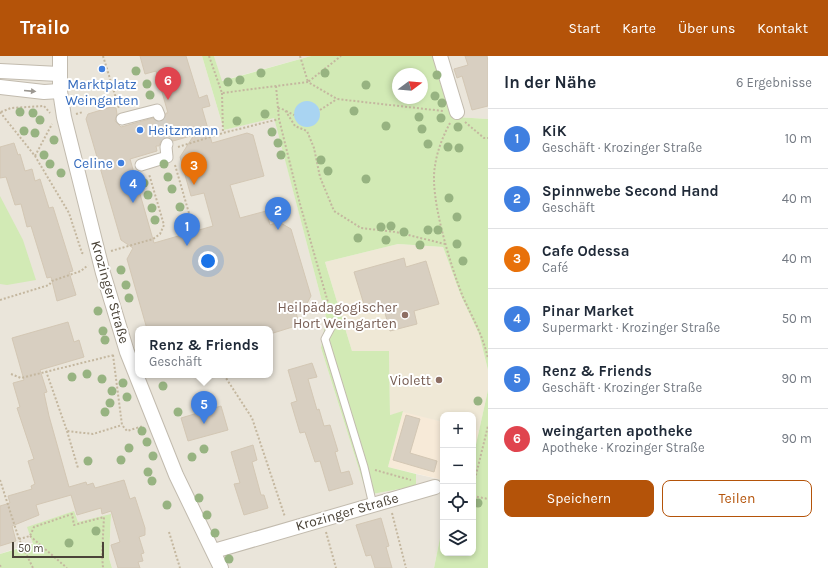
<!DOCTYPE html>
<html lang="de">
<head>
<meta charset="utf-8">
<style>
	body { margin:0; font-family:Karla,sans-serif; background:#f6f6f7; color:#1f2937 }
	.controls { position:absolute; right:12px; bottom:12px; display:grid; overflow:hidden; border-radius:8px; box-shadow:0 2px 6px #0003 }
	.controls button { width:36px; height:36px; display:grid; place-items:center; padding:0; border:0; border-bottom:1px solid #e0e1e3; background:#fff; color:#1f2937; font:20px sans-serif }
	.compass { position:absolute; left:392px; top:12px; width:36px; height:36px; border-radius:50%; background:#fff; box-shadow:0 2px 6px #0003; rotate:74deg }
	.scale { position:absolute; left:12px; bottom:10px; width:92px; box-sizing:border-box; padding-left:4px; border:2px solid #4b4439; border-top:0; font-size:11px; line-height:14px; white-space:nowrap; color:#4b4439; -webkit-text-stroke:3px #fff; paint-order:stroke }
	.you { position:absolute; left:208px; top:205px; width:14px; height:14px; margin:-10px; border:3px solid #fff; border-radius:50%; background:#1a73e8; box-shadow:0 0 0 6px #1a73e833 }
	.badge { display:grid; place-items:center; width:26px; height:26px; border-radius:50%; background:#b45309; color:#fff; font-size:13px; font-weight:700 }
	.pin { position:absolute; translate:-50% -33px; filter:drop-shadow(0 1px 2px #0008) }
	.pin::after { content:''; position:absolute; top:21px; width:14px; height:12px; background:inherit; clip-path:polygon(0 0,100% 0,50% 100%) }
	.popup { position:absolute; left:135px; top:270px; width:138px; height:52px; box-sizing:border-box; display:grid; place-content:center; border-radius:8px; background:#fff; filter:drop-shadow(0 1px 3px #0005); font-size:13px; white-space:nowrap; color:#747a83 }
	.popup b { font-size:15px; color:#1f2937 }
	.popup::after { content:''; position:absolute; left:50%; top:100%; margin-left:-8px; border:8px solid transparent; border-top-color:#fff }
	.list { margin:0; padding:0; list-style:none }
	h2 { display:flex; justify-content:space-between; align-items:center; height:52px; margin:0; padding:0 16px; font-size:17px }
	h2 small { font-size:13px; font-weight:400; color:#747a83 }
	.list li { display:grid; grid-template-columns:26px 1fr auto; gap:12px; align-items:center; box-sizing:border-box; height:60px; padding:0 16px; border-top:1px solid #e0e1e3 }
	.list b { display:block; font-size:15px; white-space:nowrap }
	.list p { margin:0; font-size:13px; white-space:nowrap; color:#747a83 }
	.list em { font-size:13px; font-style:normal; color:#747a83 }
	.actions { display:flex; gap:8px; padding:12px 16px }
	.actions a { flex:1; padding:9px 0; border:1px solid #b45309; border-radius:8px; text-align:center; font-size:14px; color:#b45309 }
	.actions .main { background:#b45309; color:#fff }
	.icon { flex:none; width:22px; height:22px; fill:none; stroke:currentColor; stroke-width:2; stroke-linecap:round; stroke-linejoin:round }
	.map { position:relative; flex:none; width:488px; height:512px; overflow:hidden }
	header { display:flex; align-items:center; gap:24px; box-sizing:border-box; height:56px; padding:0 20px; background:#b45309; color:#fff }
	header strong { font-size:19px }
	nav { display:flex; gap:22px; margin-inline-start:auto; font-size:14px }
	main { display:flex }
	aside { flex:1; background:#fff }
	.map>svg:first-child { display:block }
	.residential { fill:#eae5da; fill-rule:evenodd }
	.commercial { fill:#f7ead8 }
	.education { fill:#efe8d6 }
	.green { fill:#d2eab5; fill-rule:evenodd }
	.water { fill:#a9d4f2 }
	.building { fill:#d8cfc1; stroke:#d3c7b4; fill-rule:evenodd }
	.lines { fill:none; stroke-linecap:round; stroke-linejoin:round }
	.pedestrian-tunnel { stroke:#d4d0c8; stroke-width:11; stroke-dasharray:11 5.5; stroke-linecap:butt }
	.service-casing { stroke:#c2bbae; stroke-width:9 }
	.pedestrian-casing { stroke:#c2bbae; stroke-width:13 }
	.minor-casing { stroke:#c2bbae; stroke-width:16 }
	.path { stroke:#c4b79f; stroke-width:2; stroke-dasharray:2 2; stroke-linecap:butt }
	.service { stroke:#fff; stroke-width:7 }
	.pedestrian { stroke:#fff; stroke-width:11 }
	.minor { stroke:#fff; stroke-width:14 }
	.tree { fill:#97b381 }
	.oneway { fill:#9c9892 }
	.shop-dot { fill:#3f7fe0; stroke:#fff; stroke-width:1.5 }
	.education-dot { fill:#8d6e63; stroke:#fff; stroke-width:1.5 }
	.labels { text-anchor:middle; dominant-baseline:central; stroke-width:4; stroke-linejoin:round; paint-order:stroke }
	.shop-label { font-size:14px; fill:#366cbe; stroke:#fff }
	.street-label { font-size:14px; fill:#4b4439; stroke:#fff }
	.education-label { font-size:14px; fill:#785e54; stroke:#fff; text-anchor:end }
</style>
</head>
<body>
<header>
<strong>Trailo</strong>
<nav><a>Start</a><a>Karte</a><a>Über uns</a><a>Kontakt</a></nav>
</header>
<main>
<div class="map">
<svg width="488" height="512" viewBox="0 0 488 512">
	<rect width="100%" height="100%" fill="#f6f3ec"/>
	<g class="residential">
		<path d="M0 0H202L224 74 274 61 326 261 321 292 367 439 416 430V418L443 424V467L434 512H112L109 502 111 459 0 498ZM138 273H270V319H138Z"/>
		<path d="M214 0H311L221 25Z"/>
		<path d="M438 0H488V63L456 61Z"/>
	</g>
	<g class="commercial">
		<path d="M403 355 443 366V424L388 411Z"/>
		<path d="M473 373 479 375 473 402Z"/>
	</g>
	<path class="education" d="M398 188 443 191 461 240 479 278 488 314V334L479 375 473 373V359H443V366L403 356 390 359 389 295H352L325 206Z"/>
	<g class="green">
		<path d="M202 0H214L222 25 311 0H438L456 61 488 63V314L479 278 461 240 443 191 398 188 325 206 352 295H389L390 359 403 355 388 411 416 418V430L367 439 321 292 326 261 274 62 224 74ZM398 18H422V42H398Z"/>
		<path d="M0 140 23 184 36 224 7 229 0 228Z"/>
		<path d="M488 334V512H434L443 467V497H473V402Z"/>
		<path d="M74 455 78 466 111 458 109 502 112 512H0V498L33 488 27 471Z"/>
	</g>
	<circle class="water" cx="307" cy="58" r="13"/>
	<g class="building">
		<path d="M140 0H186L199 42 207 39 210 50 202 52 212 87 247 77 253 79 264 120 230 129 240 162 266 155 270 169 279 166 291 173 311 240 304 253 296 256 299 269 270 278V273H147L127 203 133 192 121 184 86 63 88 58 111 51 116 52 117 58 115 65 121 71 153 62 158 66 164 64 166 57H168L156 15 145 18ZM194 79 180 101 191 140 204 137 213 170 154 187 130 103 157 95 156 90H159L162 83 165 81 170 82 173 85Z"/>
		<path d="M465 0H487L488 5V50L472 54 462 20 457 22 454 13 468 9Z"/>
		<path d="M14 87 18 99 20 98 25 115 32 113 35 125 40 123 49 152 53 151 73 215 69 216 76 239 57 245 51 221 47 222 31 170 27 171 21 148 15 149 6 121 0 122V91Z"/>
		<path d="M404 202 406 211 426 205 439 248 414 255 417 268 390 275 383 250 366 255 354 216Z"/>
		<path d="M68 266 74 286 79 284 84 301 40 314 47 336 44 337 49 360 69 431 86 426 87 429 93 427 95 432 124 424 130 443 135 441 145 472V479L139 481 144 497 141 498 143 505 138 506 140 512H118L111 489 120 486 111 455 102 458 101 452 77 459 71 439 36 449 39 459 12 470 16 485 0 490V450L10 447 8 440 32 433 31 430 35 428 28 405 34 403 17 352 20 351 13 327 24 324 12 282Z"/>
		<path d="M312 307 317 321 308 323 317 354 319 353 324 370 330 369 338 395 335 396 341 417 349 415 353 428 329 435 320 405 315 406 305 376 300 377 291 347 297 345 288 314Z"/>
		<path d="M221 350 228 374 188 385 181 362Z"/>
		<path d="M406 359 420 363 410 397 437 405 434 416 393 404Z"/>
		<path d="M253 389 257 404 252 406 261 439H264L268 452 244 459 234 428 240 427 231 396Z"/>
		<path d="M381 462 389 490 386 491 392 512H375L371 499 366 500 356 469Z"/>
	</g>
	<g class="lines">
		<path class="pedestrian-tunnel" d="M159 59 167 88"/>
		<g class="service-casing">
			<path id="service" d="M334 266 325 283 364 411 373 449"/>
		</g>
		<g class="pedestrian-casing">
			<g id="pedestrian">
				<path d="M122 63 157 54 159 59"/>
				<path d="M141 109 167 101 166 91 167 88"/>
			</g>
		</g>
		<g class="minor-casing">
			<g id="minor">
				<path d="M60 0V35L64 61 103 217 127 296 176 419 221 512"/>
				<path d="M440 0 457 56"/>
				<path d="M0 15 59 18"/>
				<path d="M0 31 44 36 60 35"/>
				<path d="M214 495 435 431"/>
			</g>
		</g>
		<g class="path">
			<path d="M103 0 119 52"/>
			<path d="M209 0 222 37 308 26 337 43 443 55"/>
			<path d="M300 0 308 26 341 0"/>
			<path d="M276 30 279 63 300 148 331 257"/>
			<path d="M222 37 223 77"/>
			<path d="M278 52 285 54 295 70 307 75 314 92 320 121 334 155 361 172 396 176 445 188"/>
			<path d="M320 54 337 43"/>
			<path d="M286 55 294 59"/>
			<path d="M0 56 35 100 69 157 82 197 85 198"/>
			<path d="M1 56 11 52 44 50 50 57"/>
			<path d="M76 58 83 56"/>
			<path d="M465 66 484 82H488"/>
			<path d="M450 67C443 80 437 95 435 110 429 141 451 211 463 241 473 263 483 279 488 303"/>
			<path d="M178 91 223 77 279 63"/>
			<path d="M35 100 52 68"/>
			<path d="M175 109 193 171"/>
			<path d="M111 195 153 183 160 178 164 169 149 118"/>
			<path d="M0 244 49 229 52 225 81 215 88 209"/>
			<path d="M113 299 122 369 127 375 143 370"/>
			<path d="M46 315 67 375 93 378 122 369"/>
			<path d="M11 318 21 322 114 299"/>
			<path d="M224 319 252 362 285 461"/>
			<path d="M67 375 78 412"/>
			<path d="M375 414 411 424"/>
			<path d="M0 424 19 483 33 512"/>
			<path d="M473 431 488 370"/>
			<path d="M473 440 488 443"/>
			<path d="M392 457 406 512"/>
			<path d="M169 476 180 512"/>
			<path d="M326 476 336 512"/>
			<path d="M30 480 67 512"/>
			<path d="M19 483 30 480 34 471 72 458 74 469 104 461 102 498 103 512"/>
			<path d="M0 509 1 512"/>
		</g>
		<use href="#service" class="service"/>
		<use href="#pedestrian" class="pedestrian"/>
		<use href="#minor" class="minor"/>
	</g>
	<g class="tree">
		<circle cx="136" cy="15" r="4.5"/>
		<circle cx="261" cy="17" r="4.5"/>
		<circle cx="325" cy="17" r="4.5"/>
		<circle cx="437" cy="19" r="4.5"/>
		<circle cx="240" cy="24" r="4.5"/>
		<circle cx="228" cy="26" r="4.5"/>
		<circle cx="147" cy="28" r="4.5"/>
		<circle cx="366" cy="29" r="4.5"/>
		<circle cx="150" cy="39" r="4.5"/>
		<circle cx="435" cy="40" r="4.5"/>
		<circle cx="102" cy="47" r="4.5"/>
		<circle cx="442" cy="47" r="4.5"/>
		<circle cx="354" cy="55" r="4.5"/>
		<circle cx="20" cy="56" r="4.5"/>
		<circle cx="33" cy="57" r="4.5"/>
		<circle cx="265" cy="58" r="4.5"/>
		<circle cx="419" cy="61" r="4.5"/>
		<circle cx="441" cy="62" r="4.5"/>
		<circle cx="40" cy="64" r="4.5"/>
		<circle cx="237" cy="65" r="4.5"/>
		<circle cx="386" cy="70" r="4.5"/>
		<circle cx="458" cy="71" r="4.5"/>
		<circle cx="422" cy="73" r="4.5"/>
		<circle cx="24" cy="75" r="4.5"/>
		<circle cx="272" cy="76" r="4.5"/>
		<circle cx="35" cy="77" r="4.5"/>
		<circle cx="54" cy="84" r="4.5"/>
		<circle cx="278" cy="87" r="4.5"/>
		<circle cx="428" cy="88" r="4.5"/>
		<circle cx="448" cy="91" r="4.5"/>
		<circle cx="459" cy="92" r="4.5"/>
		<circle cx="44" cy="99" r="4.5"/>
		<circle cx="281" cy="99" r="4.5"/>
		<circle cx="321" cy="104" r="4.5"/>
		<circle cx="50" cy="108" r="4.5"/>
		<circle cx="164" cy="108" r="4.5"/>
		<circle cx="328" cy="115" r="4.5"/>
		<circle cx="61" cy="117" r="4.5"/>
		<circle cx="168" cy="121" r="4.5"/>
		<circle cx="366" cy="123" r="4.5"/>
		<circle cx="144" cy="127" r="4.5"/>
		<circle cx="172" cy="133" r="4.5"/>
		<circle cx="148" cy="139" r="4.5"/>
		<circle cx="449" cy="142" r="4.5"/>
		<circle cx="180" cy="151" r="4.5"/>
		<circle cx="152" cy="152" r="4.5"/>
		<circle cx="457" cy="161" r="4.5"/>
		<circle cx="155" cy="164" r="4.5"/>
		<circle cx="391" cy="170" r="4.5"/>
		<circle cx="381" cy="171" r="4.5"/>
		<circle cx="428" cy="174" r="4.5"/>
		<circle cx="438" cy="174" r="4.5"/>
		<circle cx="404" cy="176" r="4.5"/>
		<circle cx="358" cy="182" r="4.5"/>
		<circle cx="386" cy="184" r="4.5"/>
		<circle cx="457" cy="188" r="4.5"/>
		<circle cx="420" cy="189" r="4.5"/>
		<circle cx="463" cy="205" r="4.5"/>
		<circle cx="121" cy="214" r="4.5"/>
		<circle cx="126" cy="229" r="4.5"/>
		<circle cx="129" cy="242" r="4.5"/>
		<circle cx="98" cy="255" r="4.5"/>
		<circle cx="103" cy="275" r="4.5"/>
		<circle cx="105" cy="284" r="4.5"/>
		<circle cx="87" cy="318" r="4.5"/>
		<circle cx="72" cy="321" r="4.5"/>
		<circle cx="102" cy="323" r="4.5"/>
		<circle cx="123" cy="327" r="4.5"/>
		<circle cx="163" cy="330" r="4.5"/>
		<circle cx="112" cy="335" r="4.5"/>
		<circle cx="127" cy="341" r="4.5"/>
		<circle cx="478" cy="345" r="4.5"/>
		<circle cx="110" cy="347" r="4.5"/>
		<circle cx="105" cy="356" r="4.5"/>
		<circle cx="178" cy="356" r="4.5"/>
		<circle cx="142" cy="375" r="4.5"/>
		<circle cx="147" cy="386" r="4.5"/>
		<circle cx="129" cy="392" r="4.5"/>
		<circle cx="204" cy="393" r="4.5"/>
		<circle cx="153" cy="400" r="4.5"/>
		<circle cx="192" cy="401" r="4.5"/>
		<circle cx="121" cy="404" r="4.5"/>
		<circle cx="88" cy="405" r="4.5"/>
		<circle cx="148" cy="416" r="4.5"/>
		<circle cx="152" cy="425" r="4.5"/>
		<circle cx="199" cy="442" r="4.5"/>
		<circle cx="478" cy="447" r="4.5"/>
		<circle cx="167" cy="449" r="4.5"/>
		<circle cx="207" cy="459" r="4.5"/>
		<circle cx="96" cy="475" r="4.5"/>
		<circle cx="215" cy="477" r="4.5"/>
		<circle cx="69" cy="487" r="4.5"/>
		<circle cx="229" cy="503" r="4.5"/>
	</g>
	<defs><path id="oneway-solid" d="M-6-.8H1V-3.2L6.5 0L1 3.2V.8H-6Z"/></defs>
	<use class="oneway" href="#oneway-solid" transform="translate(30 35) rotate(5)"/>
	<g class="shop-dot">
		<circle cx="102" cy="13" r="4"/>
		<circle cx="140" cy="74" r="4"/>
		<circle cx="121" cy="107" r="4"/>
	</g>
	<g class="education-dot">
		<circle cx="405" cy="259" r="4"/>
		<circle cx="439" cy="324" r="4"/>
	</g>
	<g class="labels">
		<g class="shop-label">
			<text x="102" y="28">Marktplatz<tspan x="102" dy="16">Weingarten</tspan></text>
			<text x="148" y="74" text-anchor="start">Heitzmann</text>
			<text x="113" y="107" text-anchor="end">Celine</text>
		</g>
		<g class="street-label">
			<text transform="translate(110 236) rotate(74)">Krozinger Straße</text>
			<text transform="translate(347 456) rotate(-16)">Krozinger Straße</text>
		</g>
		<g class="education-label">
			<text x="397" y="251">Heilpädagogischer<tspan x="397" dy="16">Hort Weingarten</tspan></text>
			<text x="431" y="324">Violett</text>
		</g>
	</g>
</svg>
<div class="controls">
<button>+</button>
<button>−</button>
<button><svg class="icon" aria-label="locate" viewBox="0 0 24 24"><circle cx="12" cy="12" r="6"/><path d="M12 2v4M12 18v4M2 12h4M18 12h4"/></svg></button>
<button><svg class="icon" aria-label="layers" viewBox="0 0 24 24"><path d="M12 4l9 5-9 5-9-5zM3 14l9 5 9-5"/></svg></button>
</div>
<svg class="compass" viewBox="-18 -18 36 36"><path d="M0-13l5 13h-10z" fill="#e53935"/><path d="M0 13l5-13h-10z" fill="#747a83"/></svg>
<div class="scale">50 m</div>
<div class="you"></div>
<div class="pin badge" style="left:187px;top:190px;background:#3f7fe0">1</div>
<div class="pin badge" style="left:278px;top:174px;background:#3f7fe0">2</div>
<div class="pin badge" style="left:194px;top:129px;background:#e8710a">3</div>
<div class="pin badge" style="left:133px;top:147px;background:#3f7fe0">4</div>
<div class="pin badge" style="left:204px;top:368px;background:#3f7fe0">5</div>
<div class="popup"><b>Renz &amp; Friends</b>Geschäft</div>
<div class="pin badge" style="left:168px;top:44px;background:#e0444e">6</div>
</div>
<aside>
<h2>In der Nähe<small>6 Ergebnisse</small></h2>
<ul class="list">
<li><span class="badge" style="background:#3f7fe0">1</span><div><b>KiK</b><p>Geschäft · Krozinger Straße</p></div><em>10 m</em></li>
<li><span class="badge" style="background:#3f7fe0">2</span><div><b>Spinnwebe Second Hand</b><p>Geschäft</p></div><em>40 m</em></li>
<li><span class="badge" style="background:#e8710a">3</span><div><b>Cafe Odessa</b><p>Café</p></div><em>40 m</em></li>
<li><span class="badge" style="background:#3f7fe0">4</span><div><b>Pinar Market</b><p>Supermarkt · Krozinger Straße</p></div><em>50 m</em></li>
<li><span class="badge" style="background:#3f7fe0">5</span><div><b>Renz &amp; Friends</b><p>Geschäft · Krozinger Straße</p></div><em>90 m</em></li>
<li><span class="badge" style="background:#e0444e">6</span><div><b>weingarten apotheke</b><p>Apotheke · Krozinger Straße</p></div><em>90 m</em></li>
</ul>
<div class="actions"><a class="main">Speichern</a><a>Teilen</a></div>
</aside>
</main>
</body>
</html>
